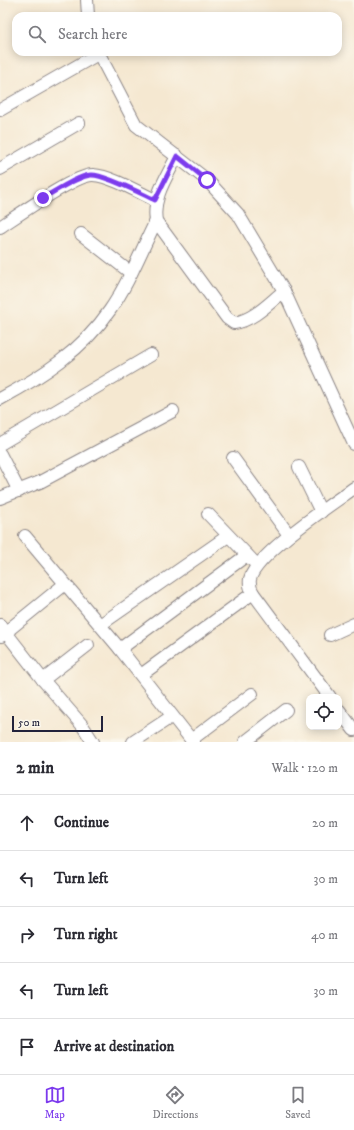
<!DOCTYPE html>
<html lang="en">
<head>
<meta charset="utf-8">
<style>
	body { margin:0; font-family:"IM FELL DW Pica",serif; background:#f2f2f3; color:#2b2b33 }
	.controls { position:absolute; right:12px; bottom:12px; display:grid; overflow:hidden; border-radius:8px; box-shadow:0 2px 10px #0003 }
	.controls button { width:36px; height:36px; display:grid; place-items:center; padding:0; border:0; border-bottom:1px solid #e1e1e2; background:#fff; color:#2b2b33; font:20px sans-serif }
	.scale { position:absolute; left:12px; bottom:10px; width:91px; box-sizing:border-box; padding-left:4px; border:2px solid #22223b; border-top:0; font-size:11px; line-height:14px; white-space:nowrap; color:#22223b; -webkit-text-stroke:3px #fbf7ec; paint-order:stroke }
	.stop { position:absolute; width:12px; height:12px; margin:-9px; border:3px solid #7c3aed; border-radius:50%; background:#fff }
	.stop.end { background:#7c3aed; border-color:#fff; box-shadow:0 1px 4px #0008 }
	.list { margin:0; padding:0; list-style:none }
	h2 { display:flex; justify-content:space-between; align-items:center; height:52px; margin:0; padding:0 16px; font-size:17px }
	h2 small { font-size:13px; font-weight:400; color:#7c7c81 }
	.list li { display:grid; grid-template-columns:26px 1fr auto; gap:12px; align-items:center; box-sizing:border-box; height:56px; padding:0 16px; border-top:1px solid #e1e1e2 }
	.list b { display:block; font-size:15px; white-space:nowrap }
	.list em { font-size:13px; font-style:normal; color:#7c7c81 }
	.icon { flex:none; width:22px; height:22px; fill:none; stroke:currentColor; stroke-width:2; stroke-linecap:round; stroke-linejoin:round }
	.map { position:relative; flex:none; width:354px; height:742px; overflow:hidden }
	.search { position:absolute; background:#fff; box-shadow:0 2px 10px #0003; left:12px; right:12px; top:12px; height:44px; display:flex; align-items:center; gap:10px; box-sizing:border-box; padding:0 14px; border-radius:12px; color:#7c7c81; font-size:15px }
	.sheet { height:332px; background:#fff }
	nav { display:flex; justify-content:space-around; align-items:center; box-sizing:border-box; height:56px; border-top:1px solid #e1e1e2; background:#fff; font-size:11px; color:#7c7c81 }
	nav a { display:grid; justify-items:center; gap:2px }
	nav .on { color:#7c3aed }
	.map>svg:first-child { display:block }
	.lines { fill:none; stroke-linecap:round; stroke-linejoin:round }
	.minor-casing { stroke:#8c8586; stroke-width:14 }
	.minor { stroke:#fff; stroke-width:12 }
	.route { stroke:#7c3aed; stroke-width:5 }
</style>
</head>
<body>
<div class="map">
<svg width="354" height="742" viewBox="0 0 354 742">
	<rect width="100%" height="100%" fill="#fbf7ec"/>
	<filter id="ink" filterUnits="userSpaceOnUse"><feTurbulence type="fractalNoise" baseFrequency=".025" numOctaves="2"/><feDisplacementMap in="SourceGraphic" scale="8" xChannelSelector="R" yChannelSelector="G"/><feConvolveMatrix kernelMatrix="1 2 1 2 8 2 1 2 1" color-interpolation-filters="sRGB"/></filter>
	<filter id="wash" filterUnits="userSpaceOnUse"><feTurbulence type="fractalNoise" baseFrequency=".012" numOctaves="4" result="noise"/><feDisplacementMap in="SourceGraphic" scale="16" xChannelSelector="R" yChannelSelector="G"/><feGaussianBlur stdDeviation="0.9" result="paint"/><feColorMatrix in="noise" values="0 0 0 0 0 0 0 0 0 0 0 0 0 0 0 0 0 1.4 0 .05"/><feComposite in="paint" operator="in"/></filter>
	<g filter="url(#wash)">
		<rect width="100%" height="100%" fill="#f5e8d1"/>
	</g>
	<g filter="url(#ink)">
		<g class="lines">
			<g class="minor-casing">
				<g id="minor">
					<path d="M87 0 88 16"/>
					<path d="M98 52 136 125 207 180 238 214 284 291 354 444"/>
					<path d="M0 110 98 54"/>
					<path d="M177 156C167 177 152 197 156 221L227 318 234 323C254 320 269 303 284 291"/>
					<path d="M0 169 79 123"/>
					<path d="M0 227C17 216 76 174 93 175 111 176 138 192 155 200"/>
					<path d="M81 234 131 273"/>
					<path d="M0 399C41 377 83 350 110 310 129 283 141 251 156 221"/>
					<path d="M0 444 151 355"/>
					<path d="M0 454 19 491"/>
					<path d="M233 458 289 535"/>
					<path d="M299 467 321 512"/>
					<path d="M0 498 40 482 173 411"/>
					<path d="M208 514 253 561"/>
					<path d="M25 536 120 649 193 742"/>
					<path d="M0 625 43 680 82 725 93 742"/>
					<path d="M100 625 228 536"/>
					<path d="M330 635 354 624"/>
					<path d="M1 636 65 584"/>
					<path d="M120 649 247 555"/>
					<path d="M141 675 253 593"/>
					<path d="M43 680 88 645"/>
					<path d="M330 697 253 593C250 588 249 585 250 579 256 554 332 504 354 488"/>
					<path d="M339 710 354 730"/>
					<path d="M191 740 252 694"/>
					<path d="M133 742 171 717"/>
					<path d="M245 742 286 710"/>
				</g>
			</g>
			<use href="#minor" class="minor"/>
		</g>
	</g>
	<g class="lines" filter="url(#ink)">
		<path class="route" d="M43 198C56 191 77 176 91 175 104 174 142 194 155 200L177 156 207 180"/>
	</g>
</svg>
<div class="controls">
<button><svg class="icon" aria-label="locate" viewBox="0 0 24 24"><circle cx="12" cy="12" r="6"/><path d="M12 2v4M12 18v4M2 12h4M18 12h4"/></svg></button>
</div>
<div class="scale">50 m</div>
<div class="stop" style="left:207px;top:180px"></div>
<div class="stop end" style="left:43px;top:198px"></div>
<div class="search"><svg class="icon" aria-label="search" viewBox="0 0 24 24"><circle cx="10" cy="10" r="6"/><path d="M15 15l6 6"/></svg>Search here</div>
</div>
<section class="sheet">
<h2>2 min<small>Walk · 120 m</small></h2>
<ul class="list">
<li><svg class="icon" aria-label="ahead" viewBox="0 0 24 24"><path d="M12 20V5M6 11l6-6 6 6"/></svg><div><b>Continue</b></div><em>20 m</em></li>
<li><svg class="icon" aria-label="left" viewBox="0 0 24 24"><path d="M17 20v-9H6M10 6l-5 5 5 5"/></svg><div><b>Turn left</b></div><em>30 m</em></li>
<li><svg class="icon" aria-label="right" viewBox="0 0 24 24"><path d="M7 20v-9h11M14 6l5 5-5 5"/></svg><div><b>Turn right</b></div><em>40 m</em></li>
<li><svg class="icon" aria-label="left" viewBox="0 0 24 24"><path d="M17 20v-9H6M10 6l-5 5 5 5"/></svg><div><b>Turn left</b></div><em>30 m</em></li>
<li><svg class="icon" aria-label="arrive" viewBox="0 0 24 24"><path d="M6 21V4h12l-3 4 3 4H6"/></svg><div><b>Arrive at destination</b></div></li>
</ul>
</section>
<nav>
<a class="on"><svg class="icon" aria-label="map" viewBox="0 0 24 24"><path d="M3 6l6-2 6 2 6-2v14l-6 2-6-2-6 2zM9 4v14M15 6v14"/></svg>Map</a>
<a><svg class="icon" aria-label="directions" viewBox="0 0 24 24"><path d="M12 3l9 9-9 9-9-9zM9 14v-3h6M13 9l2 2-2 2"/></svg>Directions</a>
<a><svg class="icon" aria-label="saved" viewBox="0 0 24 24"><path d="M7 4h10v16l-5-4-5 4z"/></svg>Saved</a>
</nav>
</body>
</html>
